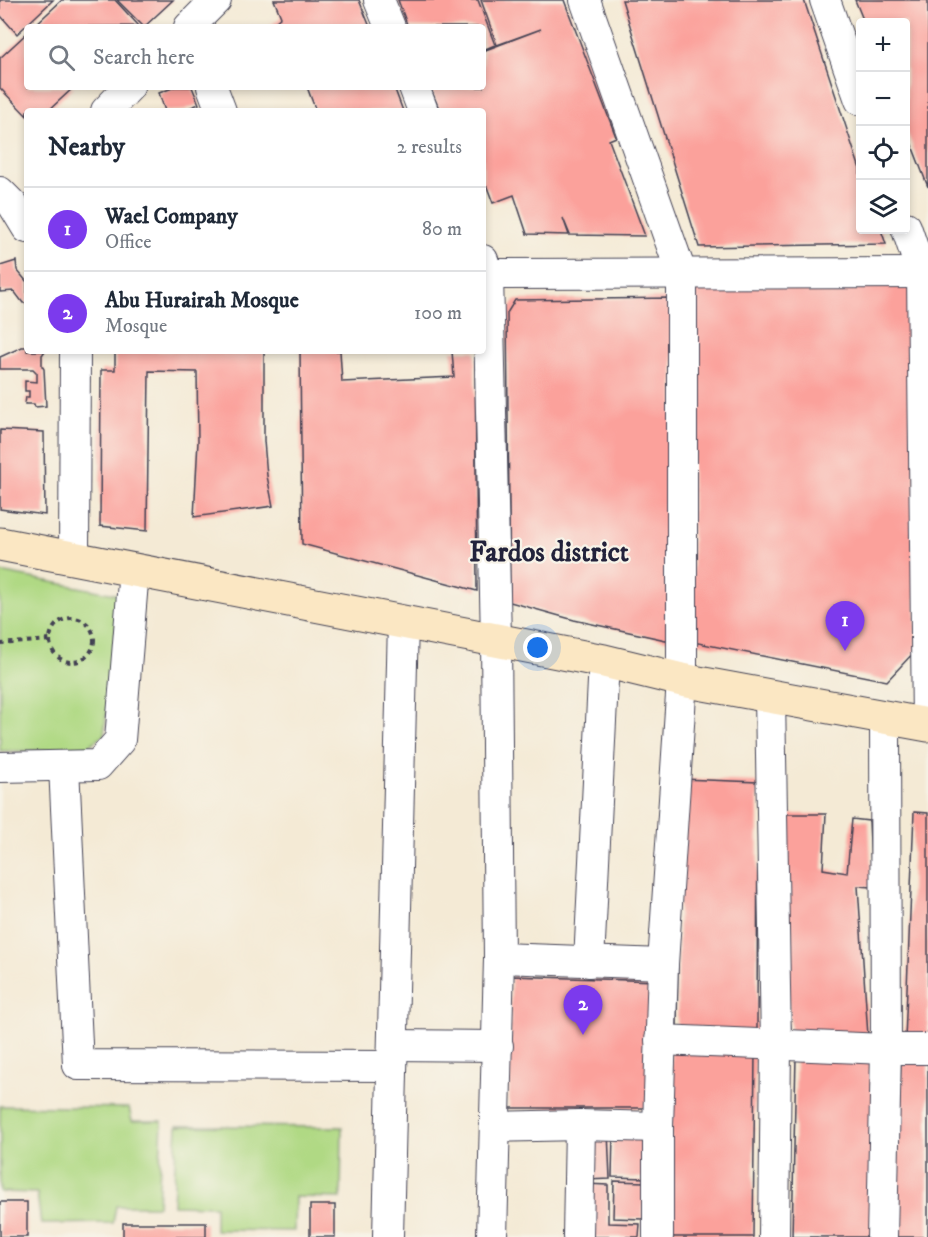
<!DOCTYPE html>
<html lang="en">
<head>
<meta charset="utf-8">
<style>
	body { margin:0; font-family:"IM FELL DW Pica",serif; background:#f2f2f3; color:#1f2937 }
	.controls { position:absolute; right:18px; top:18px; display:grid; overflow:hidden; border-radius:6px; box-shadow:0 3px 9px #0003 }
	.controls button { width:54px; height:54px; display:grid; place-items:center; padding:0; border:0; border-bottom:2px solid #e0e1e3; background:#fff; color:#1f2937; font:30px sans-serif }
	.you { position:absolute; left:538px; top:648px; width:21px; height:21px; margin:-15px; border:4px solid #fff; border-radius:50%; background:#1a73e8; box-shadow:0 0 0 9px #1a73e833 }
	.badge { display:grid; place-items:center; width:39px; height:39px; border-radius:50%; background:#7c3aed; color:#fff; font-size:20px; font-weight:700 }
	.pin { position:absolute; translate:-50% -50px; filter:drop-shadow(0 2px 3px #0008) }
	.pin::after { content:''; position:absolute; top:32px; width:21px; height:18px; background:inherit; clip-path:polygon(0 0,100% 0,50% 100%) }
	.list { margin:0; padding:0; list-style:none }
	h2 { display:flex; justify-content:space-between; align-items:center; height:78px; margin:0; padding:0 24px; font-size:26px }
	h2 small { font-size:20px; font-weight:400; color:#747a83 }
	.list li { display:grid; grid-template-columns:39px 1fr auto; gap:18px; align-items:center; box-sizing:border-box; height:84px; padding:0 24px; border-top:2px solid #e0e1e3 }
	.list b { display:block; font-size:22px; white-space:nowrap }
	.list p { margin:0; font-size:20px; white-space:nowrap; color:#747a83 }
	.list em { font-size:20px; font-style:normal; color:#747a83 }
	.icon { flex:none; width:33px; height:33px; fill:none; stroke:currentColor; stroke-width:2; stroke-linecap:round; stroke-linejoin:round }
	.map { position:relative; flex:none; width:928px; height:1237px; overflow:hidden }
	.search { position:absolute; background:#fff; box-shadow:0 3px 9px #0003; left:24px; top:24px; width:462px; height:66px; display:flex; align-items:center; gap:15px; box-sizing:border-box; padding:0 21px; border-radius:6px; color:#747a83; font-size:22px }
	.panel { position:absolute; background:#fff; box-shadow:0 3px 9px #0003; left:24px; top:108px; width:462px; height:246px; border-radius:6px }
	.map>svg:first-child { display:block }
	.green { fill:#b0d984; stroke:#697e60; stroke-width:1.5 }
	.building { fill:#fba19b }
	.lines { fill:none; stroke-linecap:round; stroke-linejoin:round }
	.street-casing { stroke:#424052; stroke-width:32 }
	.secondary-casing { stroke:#424052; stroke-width:35 }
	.path { stroke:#424052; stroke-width:4; stroke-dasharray:4.5 4.5; stroke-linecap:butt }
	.street { stroke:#fff; stroke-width:30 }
	.secondary { stroke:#fbe7c3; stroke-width:33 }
	.labels { text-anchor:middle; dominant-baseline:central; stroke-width:4.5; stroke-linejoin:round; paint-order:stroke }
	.district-label { font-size:28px; font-weight:bold; fill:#22223b; stroke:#f7f3e8 }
</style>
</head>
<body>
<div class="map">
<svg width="928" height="1237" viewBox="0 0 928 1237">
	<rect width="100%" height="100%" fill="#f7f3e8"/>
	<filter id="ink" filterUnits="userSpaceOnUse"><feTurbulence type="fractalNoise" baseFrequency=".0167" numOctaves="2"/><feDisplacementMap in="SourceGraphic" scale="12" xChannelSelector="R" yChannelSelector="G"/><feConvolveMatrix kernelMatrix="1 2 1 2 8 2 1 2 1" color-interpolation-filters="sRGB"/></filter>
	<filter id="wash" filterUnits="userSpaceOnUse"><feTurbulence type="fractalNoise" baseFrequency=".008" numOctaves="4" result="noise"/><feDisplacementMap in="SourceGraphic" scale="24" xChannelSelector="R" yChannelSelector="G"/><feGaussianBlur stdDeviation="1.35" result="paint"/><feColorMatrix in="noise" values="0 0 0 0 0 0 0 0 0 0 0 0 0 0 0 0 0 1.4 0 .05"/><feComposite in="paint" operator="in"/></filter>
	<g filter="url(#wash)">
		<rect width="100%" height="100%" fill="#f4ead5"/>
		<g class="green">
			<path d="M0 572 120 595 104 735 82 750 0 751Z"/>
			<path d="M0 1106 129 1108 132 1121H162L158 1206H116L113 1223 41 1224 37 1193 0 1192Z"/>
			<path d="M177 1126 342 1127 341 1198 295 1197 294 1231 215 1230V1206L173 1205Z"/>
		</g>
		<g id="blocks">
			<g class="building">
				<path d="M0 0H53L17 34 0 15Z"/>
				<path d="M62 0H115L139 26 33 27Z"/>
				<path d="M117 0H173L144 27Z"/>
				<path d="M274 0H359L370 27H269L281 17Z"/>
				<path d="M398 0H478L495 45 483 50V27H408Z"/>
				<path d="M481 0H564L616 137 609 140 645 236 570 235 563 218 569 235 527 234 514 195 493 203 487 187 483 188V111H440L430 87H483V51L541 29 497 45Z"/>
				<path d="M622 0H804L860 169V230H881L886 244 699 247Z"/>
				<path d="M855 0H928V187L906 130V22H864Z"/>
				<path d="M27 33V87H74L48 111H27V116L0 88V58Z"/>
				<path d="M175 87H192L199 104 181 111H165L159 93Z"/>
				<path d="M307 87H394L403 111H316Z"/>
				<path d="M16 261 17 270 27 282V303H23L14 291 0 292V266Z"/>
				<path d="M691 285H914L916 650 887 681 693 642Z"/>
				<path d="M673 298 675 642 574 620 510 602 507 313 515 300Z"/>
				<path d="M22 347H27V351H45L42 355V366L44 369 46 406 35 407 34 404H25L26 397H29V391H25V381L37 382V373L33 369H0V357Z"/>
				<path d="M115 351H264V441L267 476 273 506 194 517 198 441 197 372 149 371 147 531 100 526 101 370H115Z"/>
				<path d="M300 351H340L342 382 454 377 452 351H475L477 591 302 544Z"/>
				<path d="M0 430 44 432 45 515 0 509Z"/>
				<path d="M681 779 758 782 757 1033 677 1026Z"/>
				<path d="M914 812 928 813V1039L905 1040Z"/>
				<path d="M772 814H826L823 869 847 873 852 819 869 821 872 887 858 886 868 1036 791 1031Z"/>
				<path d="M511 976 656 981 654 1108H509Z"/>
				<path d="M671 1051H755L753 1237H671Z"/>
				<path d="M796 1056 880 1058 877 1237H792Z"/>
				<path d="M901 1061H928V1237H895Z"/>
				<path d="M584 1132H608L610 1179 585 1180Z"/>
				<path d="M613 1132H646V1178L612 1177Z"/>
				<path d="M614 1181 644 1182 643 1219 613 1218Z"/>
				<path d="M585 1184 608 1185V1223L640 1224 639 1237H584Z"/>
				<rect x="0" y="1202" width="27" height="35"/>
				<rect x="310" y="1205" width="25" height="32"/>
				<rect x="123" y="1223" width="83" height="14"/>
			</g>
		</g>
	</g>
	<g filter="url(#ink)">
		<use href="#blocks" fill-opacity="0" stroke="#424052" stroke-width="1.5"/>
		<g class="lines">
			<g class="street-casing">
				<g id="street">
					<path d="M379 0 390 27"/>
					<path d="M585 0 682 275V680L663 964 658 1127V1237"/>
					<path d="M825 0 860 100"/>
					<path d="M189 27 216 0"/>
					<path d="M212 87 221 111"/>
					<path d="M414 87 423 111"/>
					<path d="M106 111 129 87"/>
					<path d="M0 192 13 205 27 228"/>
					<path d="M906 227 922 274 927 725"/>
					<path d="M483 260 488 274 496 640 499 958 492 1237"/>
					<path d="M483 274 928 273"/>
					<path d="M74 558 75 351"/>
					<path d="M770 697 776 1045 774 1237"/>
					<path d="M64 766 78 1065 392 1066"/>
					<path d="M0 767 98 765 120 740 134 570"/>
					<path d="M499 958 663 964"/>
					<path d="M589 962 604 661"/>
					<path d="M660 1040 886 1049H928"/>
					<path d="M393 1045 498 1046"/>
					<path d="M495 1127 580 1125 658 1127"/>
					<path d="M388 1237 403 622"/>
					<path d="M578 1237 580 1125"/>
					<path d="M882 1237 886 1049 885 718"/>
				</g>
			</g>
			<g class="secondary-casing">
				<path id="secondary" d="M0 544 604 661 682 680 928 725"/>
			</g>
			<g class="path">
				<circle cx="72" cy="640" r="22"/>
				<path d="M0 644 50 640"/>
			</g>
			<use href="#street" class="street"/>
			<use href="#secondary" class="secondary"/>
		</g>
	</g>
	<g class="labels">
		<g class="district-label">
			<text x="549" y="552">Fardos district</text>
		</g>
	</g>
</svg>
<div class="controls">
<button>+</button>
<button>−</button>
<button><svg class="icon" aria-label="locate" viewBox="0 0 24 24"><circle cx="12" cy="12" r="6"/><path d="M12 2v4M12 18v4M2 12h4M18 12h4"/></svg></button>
<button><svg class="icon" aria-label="layers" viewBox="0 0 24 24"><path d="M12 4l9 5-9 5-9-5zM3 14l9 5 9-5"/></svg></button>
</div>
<div class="you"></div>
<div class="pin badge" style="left:845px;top:651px">1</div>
<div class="pin badge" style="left:583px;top:1035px">2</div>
<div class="search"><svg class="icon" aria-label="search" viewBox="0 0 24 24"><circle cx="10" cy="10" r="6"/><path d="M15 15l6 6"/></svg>Search here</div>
<section class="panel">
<h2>Nearby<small>2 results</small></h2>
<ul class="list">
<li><span class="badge">1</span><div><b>Wael Company</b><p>Office</p></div><em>80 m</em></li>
<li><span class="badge">2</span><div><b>Abu Hurairah Mosque</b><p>Mosque</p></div><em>100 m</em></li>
</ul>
</section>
</div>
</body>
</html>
